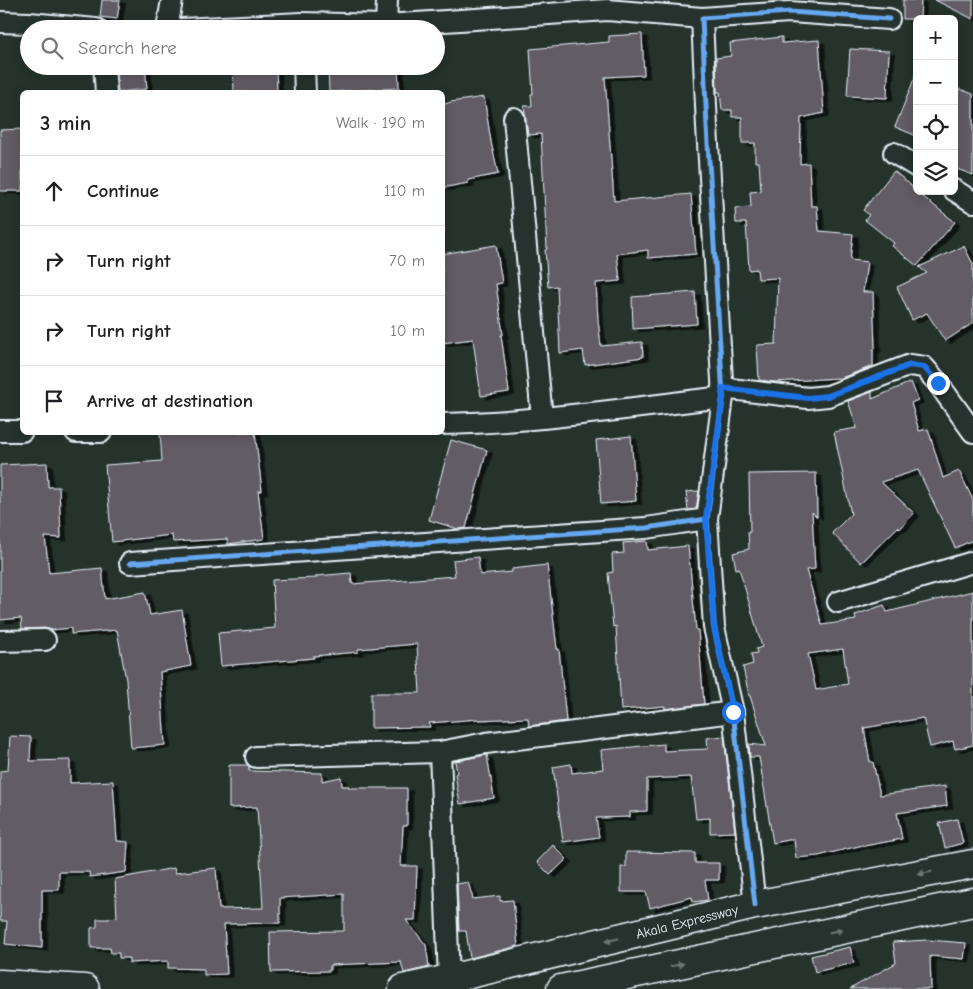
<!DOCTYPE html>
<html lang="en">
<head>
<meta charset="utf-8">
<style>
	body { margin:0; font-family:"Comic Neue",sans-serif; background:#f6f6f6; color:#202124 }
	.controls { position:absolute; right:15px; top:15px; display:grid; overflow:hidden; border-radius:8px; box-shadow:0 2px 12px #0003 }
	.controls button { width:45px; height:45px; display:grid; place-items:center; padding:0; border:0; border-bottom:1px solid #e0e0e0; background:#fff; color:#202124; font:25px sans-serif }
	.stop { position:absolute; width:15px; height:15px; margin:-11px; border:4px solid #1a73e8; border-radius:50%; background:#fff }
	.stop.end { background:#1a73e8; border-color:#fff; box-shadow:0 1px 5px #0008 }
	.list { margin:0; padding:0; list-style:none }
	h2 { display:flex; justify-content:space-between; align-items:center; height:65px; margin:0; padding:0 20px; font-size:21px }
	h2 small { font-size:16px; font-weight:400; color:#757577 }
	.list li { display:grid; grid-template-columns:32px 1fr auto; gap:15px; align-items:center; box-sizing:border-box; height:70px; padding:0 20px; border-top:1px solid #e0e0e0 }
	.list b { display:block; font-size:19px; white-space:nowrap }
	.list em { font-size:16px; font-style:normal; color:#757577 }
	.icon { flex:none; width:28px; height:28px; fill:none; stroke:currentColor; stroke-width:2; stroke-linecap:round; stroke-linejoin:round }
	.map { position:relative; flex:none; width:973px; height:989px; overflow:hidden }
	.search { position:absolute; background:#fff; box-shadow:0 2px 12px #0003; left:20px; top:20px; width:425px; height:55px; display:flex; align-items:center; gap:12px; box-sizing:border-box; padding:0 18px; border-radius:28px; color:#757577; font-size:19px }
	.panel { position:absolute; background:#fff; box-shadow:0 2px 12px #0003; left:20px; top:90px; width:425px; height:345px; border-radius:8px }
	.map>svg:first-child { display:block }
	.building { fill:#625b65; stroke:#e8f1f8; fill-rule:evenodd; filter:url(#shadow) }
	.lines { fill:none; stroke-linecap:round; stroke-linejoin:round }
	.street-casing { stroke:#e8f1f8; stroke-width:24 }
	.primary-casing { stroke:#e8f1f8; stroke-width:31 }
	.street { stroke:#26332d; stroke-width:20 }
	.primary { stroke:#26332d; stroke-width:28 }
	.cycleway-casing { stroke:#26332d; stroke-width:8 }
	.cycleway { stroke:#66a8f1; stroke-width:5 }
	.oneway { fill:#6a7674 }
	.route { stroke:#1a73e8; stroke-width:6 }
	.labels { text-anchor:middle; dominant-baseline:central; stroke-width:4; stroke-linejoin:round; paint-order:stroke }
	.street-label { font-size:14px; fill:#e8f1f8; stroke:#26332d }
</style>
</head>
<body>
<div class="map">
<svg width="973" height="989" viewBox="0 0 973 989">
	<defs>
		<filter id="shadow"><feDropShadow dx="5.5" dy="3" stdDeviation="0" flood-color="#0009"/></filter>
	</defs>
	<rect width="100%" height="100%" fill="#26332d"/>
	<filter id="ink" filterUnits="userSpaceOnUse"><feTurbulence type="fractalNoise" baseFrequency=".02" numOctaves="2"/><feDisplacementMap in="SourceGraphic" scale="10" xChannelSelector="R" yChannelSelector="G"/><feConvolveMatrix kernelMatrix="1 2 1 2 8 2 1 2 1" color-interpolation-filters="sRGB"/></filter>
	<g filter="url(#ink)">
		<g class="building">
			<path d="M102 0H120L117 19 100 17Z"/>
			<path d="M903 0H921L920 19H903Z"/>
			<path d="M935 0H973V19Z"/>
			<path d="M642 34 644 75 605 77 614 201 691 194 696 254 648 258V250L617 254 620 281 596 283 598 320 601 346 642 342 643 357 585 365 583 350 560 353 557 286 548 287 545 250 547 249 541 134 528 135 524 106H532L531 94H533L530 49 609 42V36Z"/>
			<path d="M782 37V43L819 40 824 113 801 118 800 164 809 163 811 206H817L819 231 853 234 850 260 867 262 863 292H873L875 349 873 350V366L838 379V378L775 382 759 380 757 345 776 344 778 278 758 279 757 269 749 270 746 223H736L735 208 751 207 750 192 761 191 759 162H755V143H742V117H732V110H722L720 92H717L716 58 731 56 730 43Z"/>
			<path d="M850 49 889 51 887 98 847 96Z"/>
			<path d="M116 66H145L147 89 118 92Z"/>
			<path d="M233 66H276L277 92H234Z"/>
			<path d="M328 66H398L399 88 329 92Z"/>
			<path d="M916 74H917V136L895 127Z"/>
			<path d="M954 87 973 94V175L954 168Z"/>
			<path d="M484 97 491 142 498 174 468 180V183L442 188V105L451 102Z"/>
			<path d="M22 129V191H0V130Z"/>
			<path d="M894 171 913 187 912 188 955 222 917 266 892 246 894 243 865 220 869 215 863 210Z"/>
			<path d="M496 245 502 283 496 284 503 335H501L509 392 481 396 473 339 442 343V254Z"/>
			<path d="M964 246 973 264V323L945 341 927 313 912 320 897 287 927 273 919 267Z"/>
			<path d="M695 292 697 324 633 329 632 297Z"/>
			<path d="M911 382 918 400 911 403 919 431 928 429 943 478 959 471 973 500V540L955 548 918 470 881 482 914 513 900 529 898 527 861 563 832 533 851 514 834 432 857 428 848 401 872 392V399Z"/>
			<path d="M160 432H255L262 491H258L264 539 228 544 227 539 173 542 172 535 112 542 105 465 162 461Z"/>
			<path d="M631 436 636 501 601 504 596 440Z"/>
			<path d="M451 440 487 450 466 528 458 529 429 520Z"/>
			<path d="M47 463 48 487H59L61 538 45 537 49 573 102 568 105 599 145 592 150 615 182 610 191 666 160 672 165 745 131 748 126 680 117 630 71 634V628L51 630 45 628 22 629 21 618 0 620V465Z"/>
			<path d="M816 473 817 517 812 512 815 569 806 570 822 625 856 620 855 615 884 605 887 612 973 591V745L955 749 953 741 930 747 923 718 864 728 870 762H873L880 795 945 786 947 806 897 813 902 839 864 846 863 845 818 856 796 858 794 839 773 843 759 757H750L749 744 766 746 750 696H749L743 667 753 664 751 654 757 653 756 649 762 647 739 568 736 569 733 553 749 549 748 532H750L749 474ZM843 649 848 684 816 690 808 654Z"/>
			<path d="M699 491 696 509 688 510 686 492Z"/>
			<path d="M647 541 648 550 688 546 696 630H698L704 704 665 709V706L621 710 616 626 613 627 608 573 613 572 612 554 624 553 623 543Z"/>
			<path d="M478 557 480 575 512 572V569L547 565 557 649H559L566 721 529 726 528 718 478 720V719L429 723 430 727 371 728V693H420L417 644 358 649V652L313 656 314 658 221 666 218 633 275 628 272 580 316 578V576L351 573 352 584 455 576 453 560Z"/>
			<path d="M10 736 31 737 30 761 70 760V783L113 781 117 841 128 842 126 872 90 877 89 872H59V890H42V948L5 944 7 921H0V771L8 770Z"/>
			<path d="M724 736 735 832 710 833V818L696 819 691 777 647 779V811L630 812V817L596 818 599 837 563 842 553 767 571 764 572 773 603 769 601 750 664 744V751L708 749 707 738Z"/>
			<path d="M487 755 494 798 460 804 455 774 457 773 455 761Z"/>
			<path d="M229 765H248L249 767V771L322 773V781L341 777 342 786H349V788H407V826H403L401 866H417L415 920H406L426 945 429 967 404 973 401 962 330 965V971L271 972 270 932 344 931V894L280 898V923L224 924 227 974 204 975V969L168 968V961L129 963V958H119V953H111L110 948H91V928L97 927V919H109V918L117 917 115 879 174 868 175 873 216 868 219 909 263 908 257 807 229 808Z"/>
			<path d="M957 819 963 843 945 848 939 823Z"/>
			<path d="M553 845 567 859 550 875 537 862Z"/>
			<path d="M626 852 695 853V863H719V880H705L708 900 693 902 692 897 650 908 646 892H621V867H626Z"/>
			<path d="M468 882 473 899 500 896V901L513 900 518 946 470 958 466 931H459L457 884Z"/>
			<path d="M928 940 966 943 964 959 930 956 931 989H850L896 963 893 942Z"/>
			<path d="M850 947 854 963 815 972 811 956Z"/>
		</g>
		<g class="lines">
			<g class="street-casing">
				<g id="street">
					<path d="M0 22 29 23 96 29"/>
					<path d="M386 25 387 0"/>
					<path d="M167 29 172 0"/>
					<path d="M181 29 301 23 386 25 607 10 702 18"/>
					<path d="M104 66 106 92"/>
					<path d="M304 66 305 92"/>
					<path d="M514 118 542 418"/>
					<path d="M894 153 917 167"/>
					<path d="M954 190 973 202"/>
					<path d="M722 388 808 398 828 396 910 365 924 367 938 383 973 432"/>
					<path d="M442 424C536 422 630 408 723 397"/>
					<path d="M0 431H22"/>
					<path d="M76 432H101"/>
					<path d="M130 563 646 528 707 519"/>
					<path d="M838 602 973 562"/>
					<path d="M0 641 45 640"/>
					<path d="M440 752 449 979"/>
					<path d="M256 757 440 752 486 743 733 712"/>
					<path d="M755 905 733 712 714 627 707 519 723 397 707 127 702 18 790 12 889 19"/>
				</g>
			</g>
			<g class="primary-casing">
				<g id="primary">
					<path d="M0 984 85 989"/>
					<path d="M403 989 449 979 755 905 973 864"/>
					<path d="M561 989 973 902"/>
				</g>
			</g>
			<use href="#street" class="street"/>
			<use href="#primary" class="primary"/>
			<g class="cycleway-casing">
				<g id="cycleway">
					<path d="M130 563 646 528 707 519"/>
					<path d="M755 905 733 712 714 627 707 519 723 397 707 127 702 18 790 12 889 19"/>
				</g>
			</g>
			<use href="#cycleway" class="cycleway"/>
		</g>
		<defs><path id="oneway-solid" d="M-6-.8H1V-3.2L6.5 0L1 3.2V.8H-6Z" transform="scale(1.25)"/></defs>
		<g class="oneway">
			<use href="#oneway-solid" transform="translate(925 873) rotate(169)"/>
			<use href="#oneway-solid" transform="translate(836 931) rotate(-12)"/>
			<use href="#oneway-solid" transform="translate(612 940) rotate(166)"/>
			<use href="#oneway-solid" transform="translate(677 965) rotate(-12)"/>
		</g>
	</g>
	<g class="lines" filter="url(#ink)">
		<path class="route" d="M733 712 714 627 706 518 723 397 722 388 808 398 828 396 910 365 924 367 938 383"/>
	</g>
	<g class="labels">
		<g class="street-label">
			<text transform="translate(687 922) rotate(-14)">Akala Expressway</text>
		</g>
	</g>
</svg>
<div class="controls">
<button>+</button>
<button>−</button>
<button><svg class="icon" aria-label="locate" viewBox="0 0 24 24"><circle cx="12" cy="12" r="6"/><path d="M12 2v4M12 18v4M2 12h4M18 12h4"/></svg></button>
<button><svg class="icon" aria-label="layers" viewBox="0 0 24 24"><path d="M12 4l9 5-9 5-9-5zM3 14l9 5 9-5"/></svg></button>
</div>
<div class="stop" style="left:733px;top:712px"></div>
<div class="stop end" style="left:938px;top:383px"></div>
<div class="search"><svg class="icon" aria-label="search" viewBox="0 0 24 24"><circle cx="10" cy="10" r="6"/><path d="M15 15l6 6"/></svg>Search here</div>
<section class="panel">
<h2>3 min<small>Walk · 190 m</small></h2>
<ul class="list">
<li><svg class="icon" aria-label="ahead" viewBox="0 0 24 24"><path d="M12 20V5M6 11l6-6 6 6"/></svg><div><b>Continue</b></div><em>110 m</em></li>
<li><svg class="icon" aria-label="right" viewBox="0 0 24 24"><path d="M7 20v-9h11M14 6l5 5-5 5"/></svg><div><b>Turn right</b></div><em>70 m</em></li>
<li><svg class="icon" aria-label="right" viewBox="0 0 24 24"><path d="M7 20v-9h11M14 6l5 5-5 5"/></svg><div><b>Turn right</b></div><em>10 m</em></li>
<li><svg class="icon" aria-label="arrive" viewBox="0 0 24 24"><path d="M6 21V4h12l-3 4 3 4H6"/></svg><div><b>Arrive at destination</b></div></li>
</ul>
</section>
</div>
</body>
</html>
